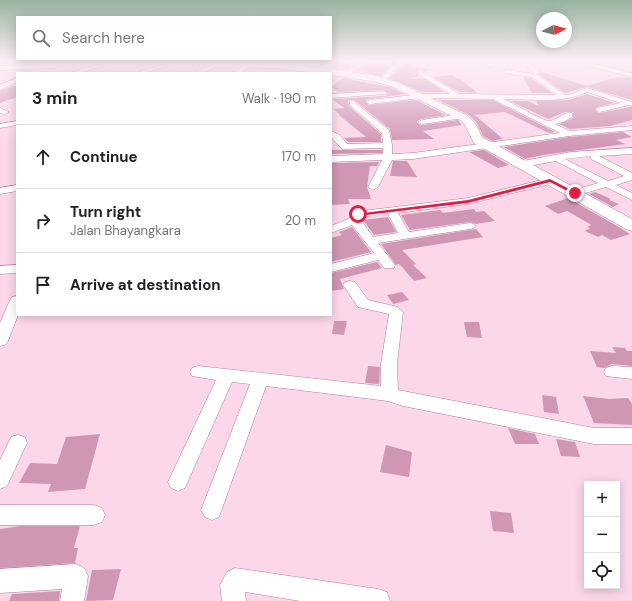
<!DOCTYPE html>
<html lang="en">
<head>
<meta charset="utf-8">
<style>
	body { margin:0; font-family:"DM Sans",sans-serif; background:#f6f6f6; color:#202124 }
	.controls { position:absolute; right:12px; bottom:12px; display:grid; overflow:hidden; border-radius:0px; box-shadow:0 2px 10px #0003 }
	.controls button { width:36px; height:36px; display:grid; place-items:center; padding:0; border:0; border-bottom:1px solid #e0e0e0; background:#fff; color:#202124; font:20px sans-serif }
	.compass { position:absolute; left:536px; top:12px; width:36px; height:36px; border-radius:50%; background:#fff; box-shadow:0 2px 10px #0003; rotate:84deg }
	.stop { position:absolute; width:12px; height:12px; margin:-9px; border:3px solid #e11d48; border-radius:50%; background:#fff }
	.stop.end { background:#e11d48; border-color:#fff; box-shadow:0 1px 4px #0008 }
	.list { margin:0; padding:0; list-style:none }
	h2 { display:flex; justify-content:space-between; align-items:center; height:52px; margin:0; padding:0 16px; font-size:17px }
	h2 small { font-size:13px; font-weight:400; color:#757577 }
	.list li { display:grid; grid-template-columns:26px 1fr auto; gap:12px; align-items:center; box-sizing:border-box; height:64px; padding:0 16px; border-top:1px solid #e0e0e0 }
	.list b { display:block; font-size:15px; white-space:nowrap }
	.list p { margin:0; font-size:13px; white-space:nowrap; color:#757577 }
	.list em { font-size:13px; font-style:normal; color:#757577 }
	.icon { flex:none; width:22px; height:22px; fill:none; stroke:currentColor; stroke-width:2; stroke-linecap:round; stroke-linejoin:round }
	.map { position:relative; flex:none; width:632px; height:601px; overflow:hidden }
	.search { position:absolute; background:#fff; box-shadow:0 2px 10px #0003; left:16px; top:16px; width:316px; height:44px; display:flex; align-items:center; gap:10px; box-sizing:border-box; padding:0 14px; border-radius:0px; color:#757577; font-size:15px }
	.panel { position:absolute; background:#fff; box-shadow:0 2px 10px #0003; left:16px; top:72px; width:316px; height:244px; border-radius:0px }
	.map>svg:first-child { display:block }
	.building { fill:#d097b5 }
	.lines { fill:none; stroke-linecap:round; stroke-linejoin:round }
	.lane-casing { stroke:#b47c9a; stroke-width:1 }
	.street-casing { stroke:#b47c9a; stroke-width:1 }
	.secondary-casing { stroke:#b47c9a; stroke-width:1 }
	.lane { fill:#fff; fill-rule:evenodd }
	.street { fill:#fff; fill-rule:evenodd }
	.secondary { fill:#fff; fill-rule:evenodd }
	.route { fill:#e11d48 }
</style>
</head>
<body>
<div class="map">
<svg width="632" height="601" viewBox="0 0 632 601">
	<rect width="100%" height="100%" fill="#fbd7e9"/>
	<g class="building">
		<path d="M341 61H361L346 70 328 68Z"/>
		<path d="M363 61H397L381 76 356 71 368 63Z"/>
		<path d="M405 63 413 64 409 66 429 69 425 72 420 70 417 73 419 76 412 79 423 78 445 92H422L389 78Z"/>
		<path d="M539 71 587 86 617 77 632 78V100L587 87 565 93 538 74Z"/>
		<path d="M451 75 462 80 477 93 459 92 433 77Z"/>
		<path d="M523 77 531 78 552 93H532Z"/>
		<path d="M343 78 390 87 405 94 369 99 365 101 369 105 416 100 446 115 422 119 417 121V123L422 125 458 120 462 125 423 131 434 139 392 140 390 129 354 100H350L348 101 349 106 381 134V142H348L344 138 366 137 339 115H340L334 109 344 108 332 99 386 96 388 93 384 90 338 92 331 87Z"/>
		<path d="M12 86H17V97L0 103V91Z"/>
		<path d="M587 94 615 103 597 107 595 110 599 113 629 107H632V120L610 126 570 129 559 124 573 118V112H565L548 119 510 101H527L539 106 536 101 568 100Z"/>
		<path d="M438 100H493L555 132 549 133 505 112 475 115 503 139 492 141 483 136 476 122 469 115Z"/>
		<path d="M623 132 632 137 616 140 625 144 543 155 525 159 504 147 569 137Z"/>
		<path d="M331 150H382V153L331 154Z"/>
		<path d="M484 150 509 165 498 168 469 152Z"/>
		<path d="M393 161H407L417 177 390 176Z"/>
		<path d="M379 162 377 166H370L367 187 371 199H348L350 204 331 205V163Z"/>
		<path d="M595 192 611 199 609 200 619 204 613 207 589 194Z"/>
		<path d="M568 198 612 223 630 234 611 240 602 235 598 237 585 231 590 228 587 227 591 225 590 224 567 211 558 214 545 206Z"/>
		<path d="M474 209 476 212 484 211 495 221 476 224 470 222 410 230 401 215 440 210 443 213Z"/>
		<path d="M388 217 396 232 374 235 363 220Z"/>
		<path d="M352 227 371 252 331 262V238L342 235 339 232Z"/>
		<path d="M476 229 483 237 402 250 416 264 413 265 427 278 414 281 402 267 399 264 396 265 381 244Z"/>
		<path d="M377 262 382 268 340 279 344 289 331 291V273Z"/>
		<path d="M402 292 409 300 393 304 387 295Z"/>
		<path d="M334 321H347L344 335 332 334Z"/>
		<path d="M464 322H479L482 338 467 337Z"/>
		<path d="M612 347 625 348 627 351H632V366L612 364 604 368 597 367 590 351 616 353Z"/>
		<path d="M368 366 380 367 379 384 365 383Z"/>
		<path d="M542 395 556 397 559 414 544 412Z"/>
		<path d="M583 396 609 399 628 398 632 404V425L594 423Z"/>
		<path d="M508 428 535 434 539 444H515Z"/>
		<path d="M100 434 85 489 48 492 51 484 19 483 30 463 57 464 66 437Z"/>
		<path d="M556 439 575 442 580 457 561 456Z"/>
		<path d="M386 445 412 452 409 477 380 472Z"/>
		<path d="M490 511 511 513 514 533 493 531Z"/>
		<path d="M21 526H80L74 548H78L75 563 0 568V529Z"/>
		<path d="M121 569 113 600 86 601 92 570Z"/>
		<path d="M60 591 59 601H9L12 594Z"/>
	</g>
	<g class="lines">
		<g class="lane-casing">
			<path id="lane" d="M539 61H542L530 66 538 71 535 76H533L534 71 527 66Z"/>
		</g>
		<g class="street-casing">
			<g id="street">
				<path d="M68 61H76L55 68 0 70V66L55 64Z"/>
				<path d="M110 61H118L79 73H69Z"/>
				<path d="M172 61H180L145 73H136Z"/>
				<path d="M295 61H302L289 67 284 66Z"/>
				<path d="M333 61H340L317 71 312 70Z"/>
				<path d="M399 61H405L394 70 385 81H381L380 80 390 68Z"/>
				<path d="M474 61H483L495 65 492 67Z"/>
				<path d="M583 61 632 73V77L581 64 580 63Z"/>
				<path d="M362 62 367 63 347 75 342 74Z"/>
				<path d="M217 63 222 64 202 73H194Z"/>
				<path d="M248 64 253 65 240 73H232Z"/>
				<path d="M507 70 536 74 565 95 572 94 587 88 632 102V106L629 105 600 112 596 110 597 108 621 103 587 92C562 104 531 99 503 99 511 102 542 120 548 121 557 121 563 112 572 113V117L563 122 555 124 570 131 632 126V130L569 136 413 159 392 160 378 187 373 190 368 187 382 160 331 162V156L383 154V148L342 149 331 137V131L340 135 347 144 383 143 382 133 350 105V101H353L389 130 392 145V154L413 153 560 133 493 99 421 98 370 104 366 102 370 100 421 94H450L419 74 418 73 421 71 459 94 557 95 532 77 505 73V71Z"/>
				<path d="M17 78V82L0 90V85Z"/>
				<path d="M384 91 387 93 386 94 331 98V94Z"/>
				<path d="M0 108 9 112 5 114 0 113Z"/>
				<path d="M461 114H464V118L422 124 418 122 422 120Z"/>
				<path d="M17 121V125L0 128V124Z"/>
				<path d="M632 148V154L599 156 632 173V180L616 185 632 193V200L606 187 575 196 571 195 570 193 571 191 598 183 556 161 523 167 518 164 523 161 571 152ZM590 156 591 159 624 176 608 181 565 159Z"/>
				<path d="M550 178 554 179 555 181 554 183 468 204 398 213 409 232 470 223 474 224 476 226 474 228 470 229 378 243 395 265 394 268H384L378 260 331 272V264L374 253 352 225 331 233V226L350 218 354 212 468 198ZM388 214 398 233 373 237 361 220 362 217Z"/>
				<path d="M17 185V191L0 194V188Z"/>
				<path d="M17 265V273L0 274V266Z"/>
				<path d="M350 281 355 282 368 300 398 307 403 312 397 364 398 390 594 428H632V444H594L403 406 388 401 266 386 219 517 212 520 205 517 201 510 250 384 232 382 185 488 178 491 171 488 168 482 216 380 192 376 190 372 192 368 198 366 381 386V364L389 314 358 307 343 285 345 282Z"/>
				<path d="M17 296 18 315 8 341 5 345 0 346V323L10 300 12 297Z"/>
				<path d="M612 366 632 367V379L606 376 604 372 606 368Z"/>
				<path d="M18 435 25 437 27 443 7 486 0 489V460L11 437Z"/>
				<path d="M0 505H94L102 508 105 515 102 522 94 525H0Z"/>
				<path d="M76 564 84 568 88 576 84 601H60L62 589 0 593V569Z"/>
				<path d="M235 568 378 589 387 592 390 601H300L245 592 246 601H222L220 585 227 572Z"/>
			</g>
		</g>
		<g class="secondary-casing">
			<path id="secondary" d="M189 61 275 62 372 75 397 82 468 116 475 123 482 137 632 219V231L626 229 474 143 464 124 460 120 391 86 371 81 331 75V73H315L275 68 219 67 193 63Z"/>
		</g>
		<use href="#lane" class="lane"/>
		<use href="#street" class="street"/>
		<use href="#secondary" class="secondary"/>
	</g>
	<linearGradient id="sky" x2="0" y2="1"><stop stop-color="#96b4a0"/><stop offset="0.42" stop-color="#fdedf5"/><stop offset="1" stop-color="#fdedf5" stop-opacity="0"/></linearGradient>
	<rect width="632" height="145" fill="url(#sky)"/>
	<path class="route" d="M550 179 577 193 573 194 550 182 468 203 358 216 355 214 468 200Z"/>
</svg>
<div class="controls">
<button>+</button>
<button>−</button>
<button><svg class="icon" aria-label="locate" viewBox="0 0 24 24"><circle cx="12" cy="12" r="6"/><path d="M12 2v4M12 18v4M2 12h4M18 12h4"/></svg></button>
</div>
<svg class="compass" viewBox="-18 -18 36 36"><path d="M0-13l5 13h-10z" fill="#e53935"/><path d="M0 13l5-13h-10z" fill="#757577"/></svg>
<div class="stop" style="left:358px;top:214px"></div>
<div class="stop end" style="left:575px;top:193px"></div>
<div class="search"><svg class="icon" aria-label="search" viewBox="0 0 24 24"><circle cx="10" cy="10" r="6"/><path d="M15 15l6 6"/></svg>Search here</div>
<section class="panel">
<h2>3 min<small>Walk · 190 m</small></h2>
<ul class="list">
<li><svg class="icon" aria-label="ahead" viewBox="0 0 24 24"><path d="M12 20V5M6 11l6-6 6 6"/></svg><div><b>Continue</b></div><em>170 m</em></li>
<li><svg class="icon" aria-label="right" viewBox="0 0 24 24"><path d="M7 20v-9h11M14 6l5 5-5 5"/></svg><div><b>Turn right</b><p>Jalan Bhayangkara</p></div><em>20 m</em></li>
<li><svg class="icon" aria-label="arrive" viewBox="0 0 24 24"><path d="M6 21V4h12l-3 4 3 4H6"/></svg><div><b>Arrive at destination</b></div></li>
</ul>
</section>
</div>
</body>
</html>
